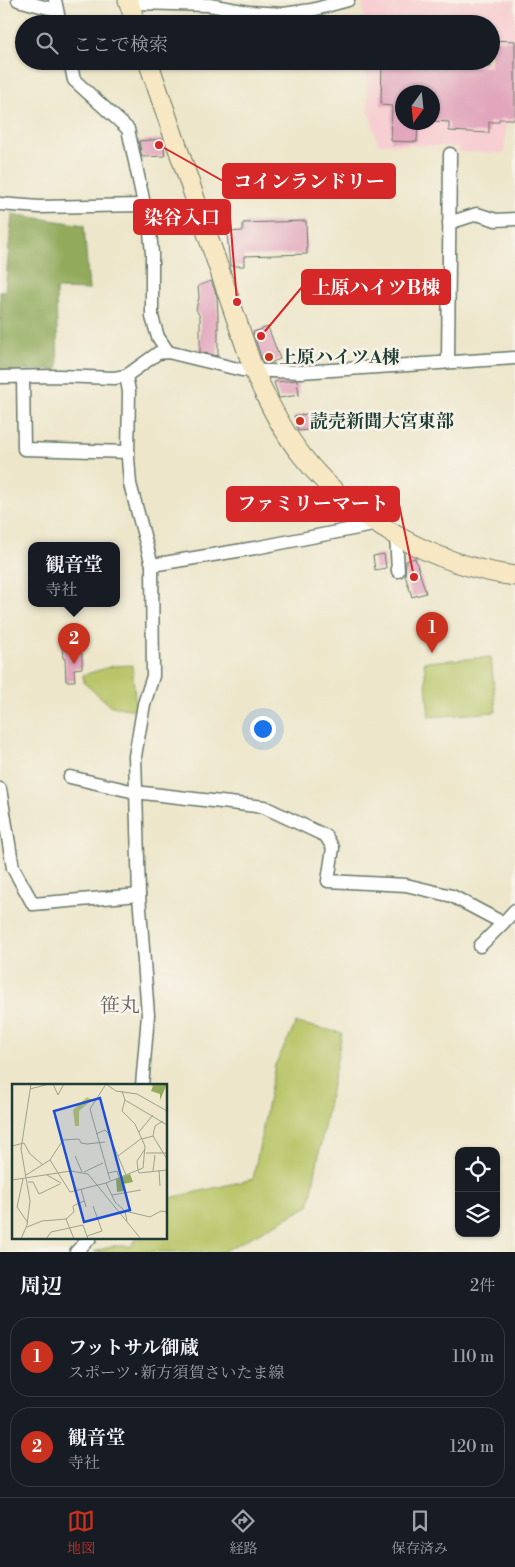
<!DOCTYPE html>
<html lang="ja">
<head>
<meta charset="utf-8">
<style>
	body { margin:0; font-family:"Libre Bodoni","Noto Serif JP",serif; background:#20242c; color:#f1f3f6 }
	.controls { position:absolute; right:15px; bottom:15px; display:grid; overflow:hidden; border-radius:10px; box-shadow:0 1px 4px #0004 }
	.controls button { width:45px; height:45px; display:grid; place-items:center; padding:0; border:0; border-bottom:1px solid #363941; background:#171b24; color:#f1f3f6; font:25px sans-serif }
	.compass { position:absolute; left:395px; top:85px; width:45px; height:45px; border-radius:50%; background:#171b24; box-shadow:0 1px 4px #0004; rotate:195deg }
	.you { position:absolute; left:262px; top:728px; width:18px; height:18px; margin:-12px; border:4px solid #fff; border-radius:50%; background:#1a73e8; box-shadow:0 0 0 8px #1a73e833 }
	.badge { display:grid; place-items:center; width:32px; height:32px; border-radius:50%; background:#c8321e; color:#fff; font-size:16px; font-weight:700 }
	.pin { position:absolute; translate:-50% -41px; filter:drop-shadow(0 1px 2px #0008) }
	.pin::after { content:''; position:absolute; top:26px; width:18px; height:15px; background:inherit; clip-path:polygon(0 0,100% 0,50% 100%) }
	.popup { position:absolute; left:28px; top:542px; width:92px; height:65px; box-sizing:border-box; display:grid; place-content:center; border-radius:10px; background:#171b24; filter:drop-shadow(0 1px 4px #0005); font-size:16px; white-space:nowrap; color:#9ea1a6 }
	.popup b { font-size:19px; color:#f1f3f6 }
	.popup::after { content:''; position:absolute; left:50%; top:100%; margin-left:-10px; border:10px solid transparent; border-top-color:#171b24 }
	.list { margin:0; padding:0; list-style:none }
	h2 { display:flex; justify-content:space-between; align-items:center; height:65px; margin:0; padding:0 20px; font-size:21px }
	h2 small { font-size:16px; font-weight:400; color:#9ea1a6 }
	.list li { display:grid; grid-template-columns:32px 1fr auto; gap:15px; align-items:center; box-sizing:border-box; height:80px; margin:0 10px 10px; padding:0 10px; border:1px solid #363941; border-radius:20px }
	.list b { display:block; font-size:19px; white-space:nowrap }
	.list p { margin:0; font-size:16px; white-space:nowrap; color:#9ea1a6 }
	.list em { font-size:16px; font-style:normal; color:#9ea1a6 }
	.icon { flex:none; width:28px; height:28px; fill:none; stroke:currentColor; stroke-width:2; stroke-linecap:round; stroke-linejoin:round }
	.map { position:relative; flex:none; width:515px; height:1252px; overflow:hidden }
	.search { position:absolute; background:#171b24; box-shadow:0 1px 4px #0004; left:15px; right:15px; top:15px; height:55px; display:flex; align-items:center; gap:12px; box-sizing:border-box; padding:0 18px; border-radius:28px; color:#9ea1a6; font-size:19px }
	.sheet { height:245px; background:#171b24 }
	nav { display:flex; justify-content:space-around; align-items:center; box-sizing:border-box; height:70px; border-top:1px solid #363941; background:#171b24; font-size:14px; color:#9ea1a6 }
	nav a { display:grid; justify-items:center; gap:2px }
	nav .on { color:#c8321e }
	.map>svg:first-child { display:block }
	.built { fill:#f7cfd2; fill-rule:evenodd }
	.green { fill:#b9c567; stroke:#6c814e }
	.forest { fill:#92aa5c; stroke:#587448 }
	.building { fill:#e1a5bc }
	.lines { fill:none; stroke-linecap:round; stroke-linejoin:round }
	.street-casing { stroke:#677868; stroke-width:15 }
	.secondary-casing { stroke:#677868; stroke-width:21 }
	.street { stroke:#fff; stroke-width:12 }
	.secondary { stroke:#f7e8c3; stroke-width:19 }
	.poi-dot { fill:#c8321e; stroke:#f7f3e8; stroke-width:2 }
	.labels { text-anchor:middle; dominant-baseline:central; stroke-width:5; stroke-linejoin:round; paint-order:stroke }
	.poi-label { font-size:18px; font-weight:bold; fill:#1f3d34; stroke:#f7f3e8; text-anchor:start }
	.quarter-label { font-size:20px; fill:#636164; stroke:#f7f3e8 }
	.inset-road { fill:none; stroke:#9ba28e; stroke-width:1 }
	.view { fill:#1d4ed8; fill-opacity:0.15; stroke:#1d4ed8; stroke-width:2.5 }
	.inset-edge { fill:none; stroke:#1f3d34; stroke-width:2.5 }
	.leader { fill:none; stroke:#d62828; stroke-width:2 }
	.callout-dot { fill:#d62828; stroke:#f7f3e8; stroke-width:2 }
	.callout { fill:#d62828; stroke:#d62828; stroke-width:2 }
	.callout-label { font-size:19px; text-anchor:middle; font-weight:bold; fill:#fff }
</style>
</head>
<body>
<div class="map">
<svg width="515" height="1252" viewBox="0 0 515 1252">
	<rect width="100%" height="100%" fill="#f7f3e8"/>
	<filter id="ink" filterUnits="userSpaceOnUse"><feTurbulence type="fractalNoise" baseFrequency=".02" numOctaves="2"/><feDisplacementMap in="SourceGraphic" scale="10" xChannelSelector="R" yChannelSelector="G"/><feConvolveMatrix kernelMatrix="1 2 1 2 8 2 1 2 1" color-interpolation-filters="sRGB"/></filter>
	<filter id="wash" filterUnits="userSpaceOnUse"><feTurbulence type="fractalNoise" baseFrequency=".0096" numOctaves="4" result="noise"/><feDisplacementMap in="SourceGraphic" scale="20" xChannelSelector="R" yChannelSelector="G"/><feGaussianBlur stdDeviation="1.12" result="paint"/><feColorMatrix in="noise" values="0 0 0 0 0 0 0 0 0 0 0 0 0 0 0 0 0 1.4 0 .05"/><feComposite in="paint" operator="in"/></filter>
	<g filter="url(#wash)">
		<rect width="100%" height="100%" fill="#ede6ca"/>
		<path class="built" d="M362 0H515V123L506 124 504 153 459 152V147L378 144 368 107 366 61H491V24H364ZM402 92H432V122H402Z"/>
		<g class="green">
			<path d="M491 657 496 712 429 717 424 662Z"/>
			<path d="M132 665 136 710 111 706 84 683 83 675 113 666Z"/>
			<path d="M296 1023 342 1033 309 1206 223 1252H94L112 1246H132L136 1238H166V1199L253 1179 275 1065Z"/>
		</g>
		<path class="forest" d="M12 214 84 225 89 290 56 289 58 370 0 371V291H5Z"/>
		<g id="blocks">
			<g class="building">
				<path d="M491 40 515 41V119H499V122H489V133L449 131V122L432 121V92H402V122H418L417 142 391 141 392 106 381 105 382 61H419V64H470V66L491 67Z"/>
				<path d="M163 139 165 156 142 157 139 141Z"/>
				<path d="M306 221 307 254 244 256V266H230L227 232 243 231V223Z"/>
				<path d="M211 281 217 296 218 315V356L200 352V317L196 309 199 297 198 286Z"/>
				<path d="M268 327 280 359 270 363H263L253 332Z"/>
				<path d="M297 380 299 395 279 398 274 382Z"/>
				<path d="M313 413 315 429 298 431 294 416Z"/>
				<path d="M393 487 398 512 384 515 376 509 372 490Z"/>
				<path d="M384 554 386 568 375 570 373 556Z"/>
				<path d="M415 558 426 593 412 597 405 575 406 561Z"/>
				<path d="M75 646 76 654 82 653V668L74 669 75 681H66L65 659 63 658 62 647Z"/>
			</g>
		</g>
	</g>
	<g filter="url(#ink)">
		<use href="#blocks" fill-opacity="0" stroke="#677868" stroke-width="1"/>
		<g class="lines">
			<g class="street-casing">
				<g id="street">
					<path d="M18 0 56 10"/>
					<path d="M55 0 60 24"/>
					<path d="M130 5 138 3 209 5 248 12 283 14 312 10 348 0"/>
					<path d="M70 61 74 80 128 129 150 232 152 254V317L158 337 168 352"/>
					<path d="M0 204 39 207 142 205"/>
					<path d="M449 223 477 214 496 220 515 219"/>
					<path d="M448 362 450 154"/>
					<path d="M126 376 129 391 128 458 130 484 152 565 153 676 144 704 135 756 139 895 148 1015 142 1086"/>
					<path d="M0 377 58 376 114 378 126 376 158 353 168 352 242 370 301 372 515 358"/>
					<path d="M23 377 24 449 128 452"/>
					<path d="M396 535 398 571"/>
					<path d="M152 565 255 548 378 524"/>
					<path d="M70 777 135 792 264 807 326 836 333 848 328 881 406 885 452 896 503 923 515 910"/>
					<path d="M0 789 13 868 33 904 139 895"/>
					<path d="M480 946 503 923"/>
					<path d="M76 1252 90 1238"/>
				</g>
			</g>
			<g class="secondary-casing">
				<g id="secondary">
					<path d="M128 0 136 24"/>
					<path d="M148 61 254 371C267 400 282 431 303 457 354 521 434 565 515 576"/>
				</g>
			</g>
			<use href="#street" class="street"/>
			<use href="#secondary" class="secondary"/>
		</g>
	</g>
	<g class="poi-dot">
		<circle cx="269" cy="357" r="5"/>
		<circle cx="300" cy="421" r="5"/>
	</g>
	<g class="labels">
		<g class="poi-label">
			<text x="279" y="357">上原ハイツA棟</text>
			<text x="310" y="421">読売新聞大宮東部</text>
		</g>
		<g class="quarter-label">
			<text x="120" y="1006">笹丸</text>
		</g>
	</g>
	<g transform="translate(12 1084)">
		<rect width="155" height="155" fill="#ede6ca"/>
		<path d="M75 13 80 16 67 27V42H63L61 26Z" fill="#b9c567"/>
		<path d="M137 0H155L148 16V10L139 7 141 2ZM118 90 121 98 111 100 112 107 105 108 104 95Z" fill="#92aa5c"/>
		<path class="inset-road" d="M41 0 46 11 52 0M94 0 78 25 98 96M94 0 104 7 125 10 155 27M18 5 37 0M110 7 113 16 155 41M127 48 141 31M84 50 93 46 96 49 114 91M141 52 155 75M130 55 141 52 143 42 151 37M0 62 12 59 18 70 31 81M134 69H155M63 72 70 88M106 72 130 54M38 76 58 108 94 99 131 84 133 62 123 40 110 27 113 16M126 86 127 89 155 86M126 86 125 77 133 65M147 86 148 102M141 87 143 71M72 88 91 79M96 89 105 87 107 93M14 91 38 76 51 56 67 55 69 59 75 60 93 58M35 91 49 99M11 95 5 123 16 139M0 96 59 87 76 90 129 155M16 98H21L27 110 48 100M94 99 103 118 113 127 115 137M69 105 74 123M100 111 129 106M113 127 138 133 149 127 155 128M54 135 62 155M86 135 106 129M15 143 30 137 54 135 62 128 61 122 72 117M75 152 90 147 81 122M9 155 15 141 18 117 9 65 19 0M34 155 39 148 71 141 76 155"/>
		<path class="view" d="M88 14 118 126 72 138 42 27Z"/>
		<rect width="155" height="155" class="inset-edge"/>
	</g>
	<path class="leader" d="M159 145L223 181M237 302L230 217M261 336L302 287M414 577L399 504"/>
	<g class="callout-dot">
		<circle cx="159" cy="145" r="5"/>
		<circle cx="237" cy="302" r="5"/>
		<circle cx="261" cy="336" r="5"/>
		<circle cx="414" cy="577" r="5"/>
	</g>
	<g class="callout">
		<rect x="223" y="164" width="172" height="34" rx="5"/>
		<rect x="134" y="200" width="96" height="34" rx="5"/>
		<rect x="302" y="270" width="148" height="34" rx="5"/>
		<rect x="227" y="487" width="172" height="34" rx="5"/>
	</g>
	<g class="callout-label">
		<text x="309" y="188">コインランドリー</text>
		<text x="182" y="224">染谷入口</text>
		<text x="376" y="294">上原ハイツB棟</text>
		<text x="313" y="510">ファミリーマート</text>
	</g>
</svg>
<div class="controls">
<button><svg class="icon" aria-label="locate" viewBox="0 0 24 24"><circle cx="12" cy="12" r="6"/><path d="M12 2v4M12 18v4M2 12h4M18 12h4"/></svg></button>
<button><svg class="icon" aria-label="layers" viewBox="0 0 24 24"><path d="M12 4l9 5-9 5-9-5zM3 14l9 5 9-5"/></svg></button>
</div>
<svg class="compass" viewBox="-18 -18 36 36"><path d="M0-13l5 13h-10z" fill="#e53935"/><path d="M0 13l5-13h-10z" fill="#9ea1a6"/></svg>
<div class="you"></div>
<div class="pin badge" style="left:432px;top:653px">1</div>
<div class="pin badge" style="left:74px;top:664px">2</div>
<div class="popup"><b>観音堂</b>寺社</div>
<div class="search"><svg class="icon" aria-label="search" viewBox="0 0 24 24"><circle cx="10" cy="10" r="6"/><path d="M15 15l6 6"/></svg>ここで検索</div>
</div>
<section class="sheet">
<h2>周辺<small>2件</small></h2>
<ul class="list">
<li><span class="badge">1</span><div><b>フットサル御蔵</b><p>スポーツ · 新方須賀さいたま線</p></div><em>110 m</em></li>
<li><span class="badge">2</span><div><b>観音堂</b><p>寺社</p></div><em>120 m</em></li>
</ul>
</section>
<nav>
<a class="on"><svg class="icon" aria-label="map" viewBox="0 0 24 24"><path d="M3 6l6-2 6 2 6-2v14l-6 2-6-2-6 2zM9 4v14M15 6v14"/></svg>地図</a>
<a><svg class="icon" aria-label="directions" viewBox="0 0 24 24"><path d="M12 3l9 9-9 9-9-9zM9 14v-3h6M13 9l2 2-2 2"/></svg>経路</a>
<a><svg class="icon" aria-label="saved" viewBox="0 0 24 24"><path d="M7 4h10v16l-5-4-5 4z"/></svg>保存済み</a>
</nav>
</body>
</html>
